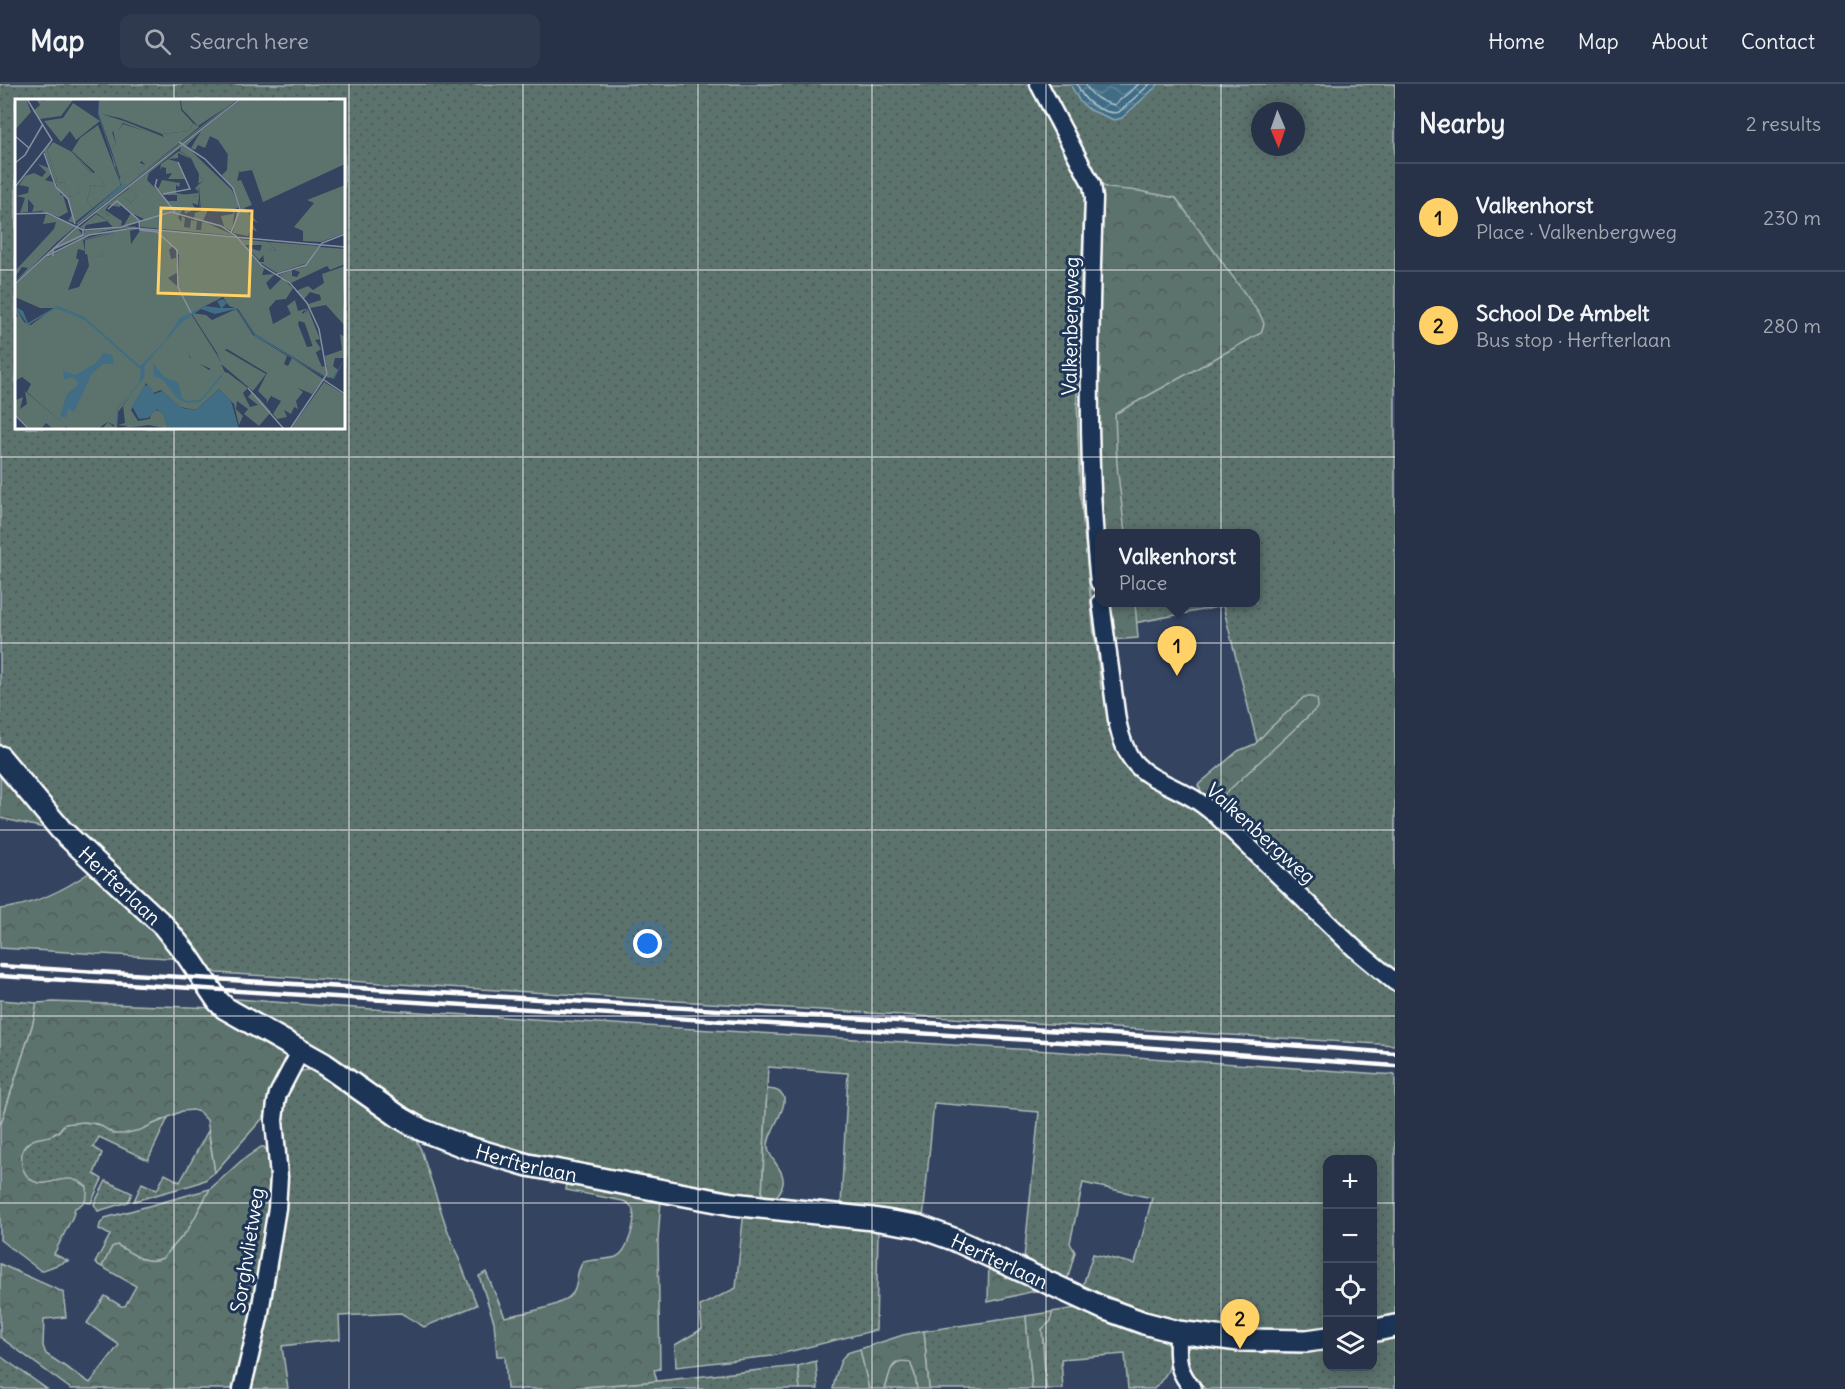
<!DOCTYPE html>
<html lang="en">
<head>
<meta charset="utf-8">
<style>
	body { margin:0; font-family:Delius,sans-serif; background:#2f3a4f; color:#f1f3f6 }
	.controls { position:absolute; right:18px; bottom:18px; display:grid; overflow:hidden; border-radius:12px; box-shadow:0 3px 15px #0003 }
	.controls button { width:54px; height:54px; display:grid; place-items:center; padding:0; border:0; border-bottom:2px solid #434d60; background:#273248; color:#f1f3f6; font:30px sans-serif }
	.compass { position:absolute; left:1251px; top:18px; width:54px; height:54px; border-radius:50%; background:#273248; box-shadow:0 3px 15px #0003; rotate:178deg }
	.you { position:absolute; left:648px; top:860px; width:21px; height:21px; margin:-15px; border:4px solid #fff; border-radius:50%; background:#1a73e8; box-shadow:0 0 0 9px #1a73e833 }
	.badge { display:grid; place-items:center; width:39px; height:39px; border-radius:50%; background:#ffd166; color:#111; font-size:20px; font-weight:700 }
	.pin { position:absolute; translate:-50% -50px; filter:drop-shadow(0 2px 3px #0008) }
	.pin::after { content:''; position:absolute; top:32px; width:21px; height:18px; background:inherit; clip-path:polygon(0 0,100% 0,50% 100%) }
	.popup { position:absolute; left:1095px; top:445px; width:165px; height:78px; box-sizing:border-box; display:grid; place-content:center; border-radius:12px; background:#273248; filter:drop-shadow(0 2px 4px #0005); font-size:20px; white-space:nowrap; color:#a4aab4 }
	.popup b { font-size:22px; color:#f1f3f6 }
	.popup::after { content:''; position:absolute; left:50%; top:100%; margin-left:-12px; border:12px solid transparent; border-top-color:#273248 }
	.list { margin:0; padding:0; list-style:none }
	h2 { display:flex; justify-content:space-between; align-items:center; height:78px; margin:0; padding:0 24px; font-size:26px }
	h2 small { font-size:20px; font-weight:400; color:#a4aab4 }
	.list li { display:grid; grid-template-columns:39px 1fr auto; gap:18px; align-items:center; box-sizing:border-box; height:108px; padding:0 24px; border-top:2px solid #434d60 }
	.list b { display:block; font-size:22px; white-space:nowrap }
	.list p { margin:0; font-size:20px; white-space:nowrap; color:#a4aab4 }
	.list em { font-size:20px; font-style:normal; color:#a4aab4 }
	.icon { flex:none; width:33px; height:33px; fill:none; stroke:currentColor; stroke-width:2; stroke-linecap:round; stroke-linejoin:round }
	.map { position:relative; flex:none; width:1395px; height:1305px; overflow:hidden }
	header { display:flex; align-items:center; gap:36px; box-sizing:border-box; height:84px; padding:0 30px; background:#273248; border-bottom:2px solid #434d60 }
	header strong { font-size:28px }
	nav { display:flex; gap:33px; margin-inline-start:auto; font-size:21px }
	.search { width:420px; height:54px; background:#2f3a4f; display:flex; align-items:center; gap:15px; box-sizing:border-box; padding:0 21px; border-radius:12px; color:#a4aab4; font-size:22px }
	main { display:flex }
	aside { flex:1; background:#273248 }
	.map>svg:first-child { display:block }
	.grass { fill:url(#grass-dots); stroke:#adb8b6; stroke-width:1.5; fill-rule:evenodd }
	.forest { fill:url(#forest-crowns); stroke:#adb8b6; stroke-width:1.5 }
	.water { fill:url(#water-waves); stroke:#8da7b6; stroke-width:1.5 }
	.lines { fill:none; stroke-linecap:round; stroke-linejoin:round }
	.shore { stroke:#b3c5ce; stroke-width:1.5 }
	.minor-casing { stroke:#fff; stroke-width:21 }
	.tertiary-casing { stroke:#fff; stroke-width:26 }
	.minor { stroke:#1d3557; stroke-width:16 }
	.tertiary { stroke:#1d3557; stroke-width:21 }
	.rail { stroke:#fff; stroke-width:4.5 }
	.grid { fill:none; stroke:#fff; stroke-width:1.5; stroke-opacity:0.55 }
	.labels { text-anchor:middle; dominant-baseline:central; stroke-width:6; stroke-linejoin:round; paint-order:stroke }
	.street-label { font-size:20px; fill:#fff; stroke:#1d3557 }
	.inset-road { fill:none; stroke:#858ea0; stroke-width:1.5 }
	.view { fill:#ffd166; fill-opacity:0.15; stroke:#ffd166; stroke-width:3 }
	.inset-edge { fill:none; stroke:#fff; stroke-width:3 }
</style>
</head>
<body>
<header>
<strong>Map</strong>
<div class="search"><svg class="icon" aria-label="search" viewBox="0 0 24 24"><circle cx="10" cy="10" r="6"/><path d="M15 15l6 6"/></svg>Search here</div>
<nav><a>Home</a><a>Map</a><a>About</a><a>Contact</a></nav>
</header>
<main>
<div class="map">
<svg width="1395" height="1305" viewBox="0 0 1395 1305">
	<defs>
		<pattern id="grass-dots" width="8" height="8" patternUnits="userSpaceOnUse" patternTransform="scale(1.5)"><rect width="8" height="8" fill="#5b726d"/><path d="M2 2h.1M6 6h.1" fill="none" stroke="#525b59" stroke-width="1.8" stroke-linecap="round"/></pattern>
		<pattern id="forest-crowns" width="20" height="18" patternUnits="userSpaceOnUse" patternTransform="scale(1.5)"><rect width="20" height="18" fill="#5b726d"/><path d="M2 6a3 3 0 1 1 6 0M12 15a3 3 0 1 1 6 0" fill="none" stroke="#525b59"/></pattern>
		<pattern id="water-waves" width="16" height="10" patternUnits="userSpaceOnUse" patternTransform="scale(1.5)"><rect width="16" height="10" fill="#416d85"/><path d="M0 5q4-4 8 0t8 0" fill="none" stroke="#5e8397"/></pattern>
	</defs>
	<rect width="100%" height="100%" fill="#344360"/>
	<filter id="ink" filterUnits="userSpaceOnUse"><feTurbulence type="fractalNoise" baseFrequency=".0167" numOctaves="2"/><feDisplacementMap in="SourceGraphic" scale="12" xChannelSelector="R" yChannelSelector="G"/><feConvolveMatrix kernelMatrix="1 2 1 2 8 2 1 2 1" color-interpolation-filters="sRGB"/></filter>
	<g filter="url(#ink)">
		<g class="grass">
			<path d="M0 0H1035L1080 85 1090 121H1084L1077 310 1080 406 1094 552 1109 607 1119 659 1203 726 1395 904V961L217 889 214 887H207L69 742 0 660ZM16 16H344V344H16Z"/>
			<path d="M1043 0H1395V891L1211 720 1258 662 1223 522 1134 539 1132 519 1255 518V450L1124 449 1109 327 1097 103ZM1260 27H1296V63H1260Z"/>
			<path d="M224 914 324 922 1035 966 1395 991V1234L1373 1240 1372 1076H1328L1327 1248 1266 1250 1167 1237 1085 1207 1083 1201 1093 1170 1135 1180 1152 1114 1083 1099 1070 1159 1075 1168 1067 1197 1050 1187 1024 1174 1039 1028 934 1019 923 1135 841 1122 848 989 768 983 762 1113 687 1104 579 1084 478 1057 423 1038Z"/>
			<path d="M0 916 37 919 33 939 0 1043Z"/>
			<path d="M314 985 415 1054 421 1066 446 1142 477 1221 424 1243 401 1229 339 1232 340 1255 282 1262 288 1305H247L267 1225 279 1027 295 991 302 987Z"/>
			<path d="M168 1034 148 1076 99 1053 93 1063 102 1069 94 1090 102 1095 91 1119 84 1118C74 1112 63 1104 52 1100 47 1098 43 1101 38 1100 26 1097 19 1082 21 1070 23 1065 27 1059 32 1056 46 1049 54 1057 64 1040L84 1038 133 1047C144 1045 157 1038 168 1034Z"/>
			<path d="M208 1047 215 1088 205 1096 195 1100 134 1117 142 1099 157 1106 165 1090 180 1098Z"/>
			<path d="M106 1097 132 1109 128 1118 98 1127 94 1120Z"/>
			<path d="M210 1105 188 1146 163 1174C146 1182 131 1169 117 1161L112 1163 102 1183 95 1179 110 1151 99 1145 100 1140 105 1134Z"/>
			<path d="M744 1126 878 1146 876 1246 772 1272 676 1283 675 1261 702 1245 700 1222 736 1204Z"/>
			<path d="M1083 1223 1164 1254C1177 1276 1170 1288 1154 1305H1128L1125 1270 1061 1275 1063 1305H1046L1042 1245 1051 1237 1052 1228Z"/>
			<path d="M1026 1232 1032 1305H929L924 1247Z"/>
			<path d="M1395 1251V1305H1205C1191 1290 1189 1284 1188 1264L1200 1260 1327 1264 1328 1282H1372L1373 1257Z"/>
			<path d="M860 1265 869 1305H833C835 1295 838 1278 845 1271 849 1267 855 1267 860 1265Z"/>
			<path d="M0 1272 47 1305H0Z"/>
			<path d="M904 1277 910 1278 915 1291 917 1305H885C890 1291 887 1282 904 1277Z"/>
			<path d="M798 1282 800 1305H559L657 1297Z"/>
		</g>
		<g class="forest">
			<path d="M1099 100 1108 104 1139 107 1176 114 1261 232 1264 240 1261 249 1115 330 1117 381 1125 449H1102L1095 341Z"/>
			<path d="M1084 120 1091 121 1096 494 1109 607 1101 605 1080 406 1077 310Z"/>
			<path d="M1107 519H1135L1138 554 1110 556Z"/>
			<path d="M1304 613H1312L1317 615 1318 621 1316 625 1212 722 1204 713 1198 701 1238 667 1255 660 1270 644Z"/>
			<path d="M0 684 53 746 0 734Z"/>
			<path d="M93 786 184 875 0 864V825C35 821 65 806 93 786Z"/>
			<path d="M53 918 215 924 284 968 286 980 262 1035 215 1088 207 1036 199 1028 193 1026 182 1027 140 1046 123 1050H114L98 1040 84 1038 64 1040C52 1060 36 1048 25 1062 21 1067 21 1073 22 1080 22 1085 24 1088 27 1092 40 1107 54 1094 70 1095 77 1095 82 1099 87 1103 88 1114 86 1119 75 1124L73 1132 54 1170 68 1177 41 1187 0 1156V1043L33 939 37 919Z"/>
			<path d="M767 1005C806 1007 766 1044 768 1064 770 1077 788 1088 782 1103 781 1107 777 1111 775 1115L762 1113Z"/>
			<path d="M261 1063H264L269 1069 270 1104 267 1135 257 1214 235 1305H71L0 1253V1180L63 1208 66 1233 44 1235 43 1262 46 1270 90 1299 119 1261 87 1239 105 1212 121 1222H125L136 1202 102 1183 112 1163 117 1161C131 1169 146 1182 163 1174L188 1146 210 1105 241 1077Z"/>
			<path d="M567 1099 661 1116 658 1156 660 1285 654 1286 657 1297 559 1305H507L505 1272H497L494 1238 479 1192 486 1188 505 1233C522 1229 569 1223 575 1205 579 1193 575 1190 583 1178 593 1175 607 1176 616 1173 628 1168 636 1138 633 1127 632 1121 628 1119 623 1117L566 1106Z"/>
			<path d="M989 1174 1048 1204 988 1218Z"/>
			<path d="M1052 1228 1051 1237 1042 1245 1046 1305H1032L1026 1232Z"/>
			<path d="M924 1247 929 1305H917L915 1291 910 1278C889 1273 890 1291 885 1305H869L860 1265 903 1251Z"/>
			<path d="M816 1277 818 1305H800L798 1282Z"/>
		</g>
		<path class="water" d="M1070 0H1159L1122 34 1114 36 1090 26 1080 18Z"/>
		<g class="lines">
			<g class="shore">
				<path d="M1077 0C1079 4 1081 9 1084 13 1091 22 1108 31 1119 28L1150 0"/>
				<path d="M1085 0C1092 13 1100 17 1114 21L1139 0"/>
			</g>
			<g class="minor-casing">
				<g id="minor">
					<path d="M1039 0 1092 101 1094 114C1090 242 1085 370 1099 498"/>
					<path d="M1101 518 1117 636C1128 691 1148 689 1191 713 1200 718 1207 724 1215 730L1354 864 1395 898"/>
					<path d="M1178 1248C1178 1275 1175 1284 1193 1305"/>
					<path d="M242 1305 259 1234 277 1124 279 1093 274 1036 276 1019 278 1010 301 966"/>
				</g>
			</g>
			<g class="tertiary-casing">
				<g id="tertiary">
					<path id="s1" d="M0 673 62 747 163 841 187 871 218 917 225 924 324 980 401 1034 422 1046 463 1062 528 1081 732 1120 873 1135 917 1142 953 1155 1103 1224 1144 1239 1178 1248 1239 1256 1307 1257 1328 1254"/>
					<path d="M1372 1247 1395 1242"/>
				</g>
			</g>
			<use href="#minor" class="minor"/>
			<use href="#tertiary" class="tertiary"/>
			<g class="rail">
				<path d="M0 882 1274 960 1395 969"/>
				<path d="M0 892 1140 963 1395 982"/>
			</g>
		</g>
	</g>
	<path class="grid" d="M174 0V16M349 0V1305M523 0V1305M698 0V1305M872 0V1305M1046 0V1305M1221 0V1305M0 186H16M344 186H1395M174 344V1305M0 373H1395M0 559H1395M0 746H1395M0 932H1395M0 1119H1328M1372 1119H1395"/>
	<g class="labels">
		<g class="street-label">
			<text transform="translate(1070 242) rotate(-89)">Valkenbergweg</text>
			<text transform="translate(1261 749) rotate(42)">Valkenbergweg</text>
			<text stroke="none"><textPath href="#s1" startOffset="176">Herfterlaan</textPath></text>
			<text stroke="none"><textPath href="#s1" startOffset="680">Herfterlaan</textPath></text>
			<text transform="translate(247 1166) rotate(-81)">Sorghvlietweg</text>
			<text stroke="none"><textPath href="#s1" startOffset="1166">Herfterlaan</textPath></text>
		</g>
	</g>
	<g transform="translate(15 15)">
		<rect width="330" height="330" fill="#344360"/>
		<path d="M0 0H11L16 13 0 31ZM21 0 29 2 32 0H58V1L46 17 25 20 18 12 25 6ZM84 0H165L166 11 178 24 174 32 147 35 105 19 86 15 109 22 104 31 97 33 101 45 96 50 84 16ZM166 0H223L62 126 61 120 62 124 105 90V78L123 63 130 66 123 72 124 76 210 9 177 31 182 26 167 10ZM226 0H312L314 3 330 0V65L248 103 237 71 225 73 203 41 195 37 190 49 183 46 180 51 176 49 186 32 171 47 217 91 224 108 220 110 217 132 209 128 206 117 218 115V110L193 111 188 122 179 121 180 114 186 112 184 88 183 92 180 89 188 82 176 59 165 52 166 48 134 74 132 81 153 102H162V96H149L143 90 147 81 165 84 164 88 161 86V94L183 98V106L177 104 182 113 180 110 170 115 169 109 163 118 166 123 167 117 170 119 169 128 175 129 176 121 182 122 181 131H186L187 123 192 124 221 137 126 128 124 123 129 120 118 115 125 122 109 127 123 128 94 131 70 137 41 150 31 159 65 141 104 131 124 130 115 132 116 145 126 130 222 139 249 170 247 176 260 175 251 184 255 191 267 179 278 189 271 200 261 201 254 209 258 225 276 215 272 207 280 201 283 212 294 209 287 213 291 224 284 222 283 225 292 248 298 247 307 268 312 266 311 278 240 235 223 210 214 207 208 198 176 214 191 216 197 221 221 210 238 236 272 257 269 265 273 267 277 259 308 280 297 295 283 289 288 293 281 302 283 310 279 308 276 315 269 311 272 318 262 320 258 315 266 302 256 297 251 305 252 301 243 292 252 274 212 250 202 254 177 215 165 223 175 259 194 271 197 268 213 274 233 289 228 294 235 308 243 306 233 298 237 293 245 300 256 313 244 327 229 315 233 310 222 302 221 310 228 317 224 326 219 305 204 290 181 311 165 308 146 291 138 294 131 284 116 311 123 322 135 320 136 313 143 311 149 316 153 330 134 326 103 330 113 327 103 326 110 324 108 306 115 298 103 313 102 330H87L93 323 99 328V312L84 330H54L12 293 16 285 7 278 0 282V218H3L0 208 9 223 16 226 39 209H47H25L0 198V186L62 128 68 137 70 132 108 128 116 114 104 103 109 98 116 104 122 98 114 89 85 111 96 118 93 122 81 114 63 127ZM99 134 85 158 72 154 74 167 64 188 53 191 64 161 61 159 63 150 70 152 68 141ZM158 147 164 156 163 188 153 179 163 173 161 159 156 160 154 151ZM58 4 85 22 61 41 55 32 46 43 29 22 48 19ZM83 26 106 86 78 109 72 102 76 86 90 88 84 77 57 52 65 39ZM38 43 57 53 76 74 60 98 54 97 49 83 43 84 32 51ZM330 86V134L306 143 288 142V132L279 128 299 104 292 101ZM41 96H48L53 113 44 118 26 112ZM31 115 61 127 42 143 13 172 0 183 13 169 7 168 0 178V172L39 130 41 123 28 125ZM253 143 304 147 292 164 262 174 244 163H249L248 153 254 150 262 152ZM305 148 330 150V165L315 171 312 167 276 184 264 176 277 171V177L282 178 285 173 279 171 288 168ZM330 167 328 200 330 227 311 206 295 209 293 205 306 201 305 196 295 193 289 200 281 192 293 187 298 191 309 184 307 175ZM325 235 330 238V259H320L318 267 323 271 318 279 312 278 310 257 327 251ZM309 283 330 296V330H276Z" fill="#5b726d" fill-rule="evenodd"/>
		<path d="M198 17 124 76 122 72 130 66 127 62 105 78 96 50 101 45 98 31H104L108 25 130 32 108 24 109 22 149 38 147 35 174 32 178 24 184 28ZM37 42 32 51 43 84 49 83 55 98 64 93 61 83 66 77 76 74 57 52 78 74 99 67 96 53 101 67 83 74 90 88 76 86 72 102 78 109 59 124 53 122 57 116 53 99 43 90 29 52ZM164 52 174 58 181 67 188 82 183 85 185 112 183 98 166 96 183 94 184 75 176 60 163 54V59L153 60 163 63 171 80H153L157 74 151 75V69L147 68 145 71 146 65ZM213 52 225 69 222 82 226 81 237 106 229 109 243 124 235 120 242 133 236 129 233 137 218 134 222 111 226 110 217 88 207 76 212 71ZM23 65 34 69 36 75 30 81 38 83 46 95 26 112 17 113 19 107 13 100V113L5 114 10 99 1 97 13 94 14 88 4 86 10 77 19 74 27 78 31 73ZM115 89 122 98 116 104 109 98 105 108 94 106 90 111 107 122 106 127 98 128 92 122 71 126 69 131 65 128 81 115 93 122 95 117 85 111ZM100 134 85 158 70 155V141ZM224 140 253 143 262 152 254 150 244 161 232 148 245 152 247 146H230ZM292 210 290 216 293 210 305 240 300 241 306 250 300 254 287 216ZM176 215 202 256 211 276 177 262 167 240 165 224ZM208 250 251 275 238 292 206 265 202 254ZM94 276 78 302 90 291V295L99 298 100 305 96 302 93 301 101 307 113 295 100 311 99 326 93 323 81 330 98 307 85 297 67 317 71 309 63 314ZM10 292 51 327 48 330H38L31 324 26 330H15L0 315 1 301 8 298 5 310 12 305Z" fill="#5b726d"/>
		<path d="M84 0V16L107 87 111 85H112L62 124 106 86 83 15ZM208 200 212 204 207 209H221L240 235 308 277 318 279 330 259 319 280 307 277 240 237 221 210 200 215 186 210 166 224 130 266 129 279 103 310 101 330 102 310 124 284 126 271 70 221 41 209 13 226 0 208 8 212 13 224 42 207 68 217 125 267 149 243 165 219 189 207 206 209 202 202ZM89 254 97 256 99 265H88L77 274 59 313 53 310 51 318H45L52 295 64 285 59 278 49 280 48 272 60 276 80 265ZM138 264 149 278 163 283 167 299 173 302 185 301 206 276H208L185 303 172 304 163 300 147 280 139 278ZM130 286 136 288 139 295 147 292 167 309 181 311 204 290 216 302 224 330H153L149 316 142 310 133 319 124 320 117 307Z" fill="#416d85"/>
		<path class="inset-road" d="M0 37 14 49M164 43 190 60 218 89 225 110 216 134M29 54 41 88 53 100 60 125M0 64 10 56 28 25M142 80 140 87 160 113M0 88 37 41 12 0M148 95 175 90 163 63M93 110 102 102 125 122M0 115 32 114 68 131 106 128 156 113 206 127 221 137 247 167 275 184 292 204 304 230 312 275 275 330M124 123 125 131 142 133 162 151 163 188 176 214M32 157 74 136 119 129 330 148M38 157V150L68 136V131M262 175 291 166 307 144 330 135M0 185 64 126 225 0M309 281 330 295M233 289 269 330M0 316 14 330"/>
		<path class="view" d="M146 109 237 112 234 197 143 194Z"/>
		<rect width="330" height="330" class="inset-edge"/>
	</g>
</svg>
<div class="controls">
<button>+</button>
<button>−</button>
<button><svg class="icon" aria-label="locate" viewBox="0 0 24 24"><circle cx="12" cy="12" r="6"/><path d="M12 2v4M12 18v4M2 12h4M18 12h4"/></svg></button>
<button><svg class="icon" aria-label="layers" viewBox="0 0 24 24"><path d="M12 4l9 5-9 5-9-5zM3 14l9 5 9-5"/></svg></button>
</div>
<svg class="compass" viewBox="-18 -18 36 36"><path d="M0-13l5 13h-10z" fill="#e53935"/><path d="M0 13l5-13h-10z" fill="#a4aab4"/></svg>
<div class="you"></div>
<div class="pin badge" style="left:1177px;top:592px">1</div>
<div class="popup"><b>Valkenhorst</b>Place</div>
<div class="pin badge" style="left:1240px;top:1265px">2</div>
</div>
<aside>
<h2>Nearby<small>2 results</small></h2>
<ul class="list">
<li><span class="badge">1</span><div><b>Valkenhorst</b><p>Place · Valkenbergweg</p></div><em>230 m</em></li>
<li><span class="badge">2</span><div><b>School De Ambelt</b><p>Bus stop · Herfterlaan</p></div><em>280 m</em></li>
</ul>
</aside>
</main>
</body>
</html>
